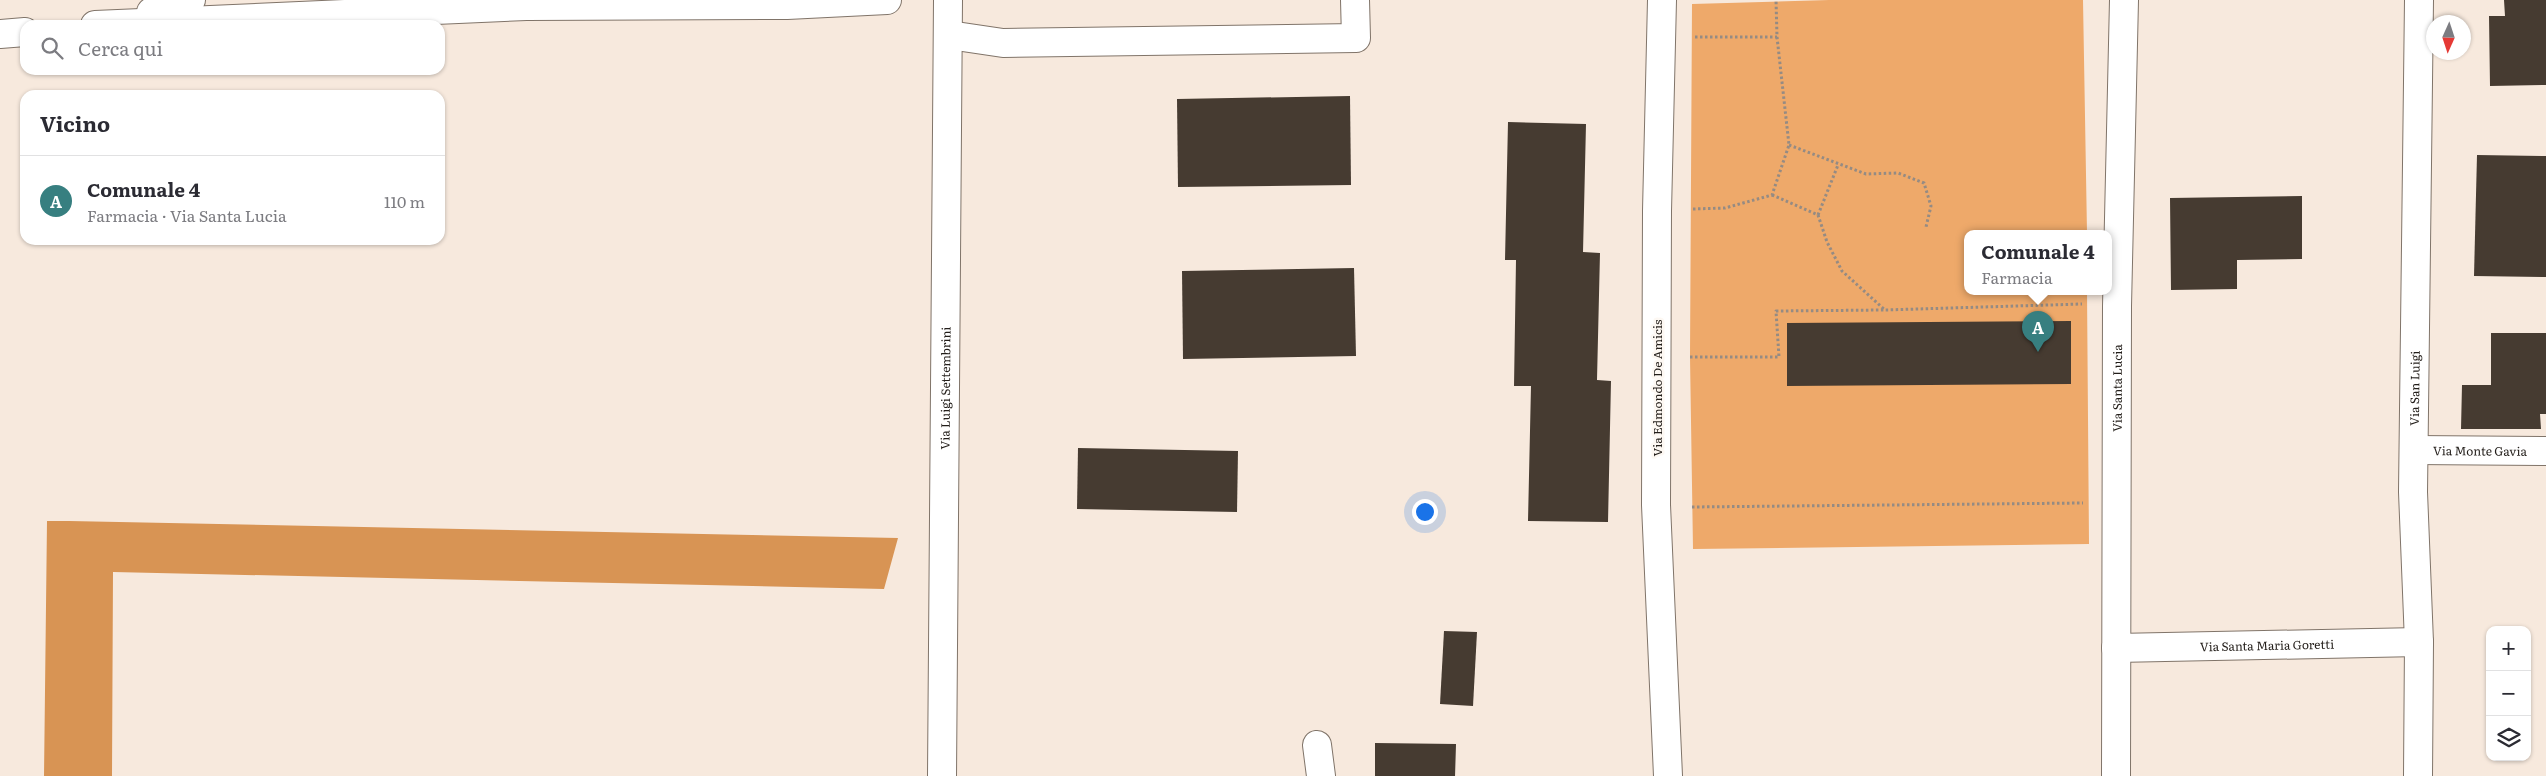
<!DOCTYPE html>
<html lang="it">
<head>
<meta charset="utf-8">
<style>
	body { margin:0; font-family:Literata,serif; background:#f7f7f7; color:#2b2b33 }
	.controls { position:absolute; right:15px; bottom:15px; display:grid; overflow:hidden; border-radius:10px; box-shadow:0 1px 4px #0004 }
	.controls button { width:45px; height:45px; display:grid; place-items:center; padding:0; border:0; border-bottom:1px solid #e1e1e2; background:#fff; color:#2b2b33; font:25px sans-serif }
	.compass { position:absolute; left:2426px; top:15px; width:45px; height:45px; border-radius:50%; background:#fff; box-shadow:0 1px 4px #0004; rotate:183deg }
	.you { position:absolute; left:1424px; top:511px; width:18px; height:18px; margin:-12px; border:4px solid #fff; border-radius:50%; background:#1a73e8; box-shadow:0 0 0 8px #1a73e833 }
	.badge { display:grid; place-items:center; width:32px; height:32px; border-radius:50%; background:#377f80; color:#fff; font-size:16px; font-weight:700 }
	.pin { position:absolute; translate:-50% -41px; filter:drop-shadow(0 1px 2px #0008) }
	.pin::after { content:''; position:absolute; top:26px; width:18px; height:15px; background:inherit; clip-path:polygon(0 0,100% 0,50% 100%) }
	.popup { position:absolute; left:1964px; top:230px; width:148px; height:65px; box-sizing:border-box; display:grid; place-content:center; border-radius:10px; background:#fff; filter:drop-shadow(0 1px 4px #0005); font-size:16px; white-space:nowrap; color:#7c7c81 }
	.popup b { font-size:19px; color:#2b2b33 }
	.popup::after { content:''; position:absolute; left:50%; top:100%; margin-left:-10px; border:10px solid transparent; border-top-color:#fff }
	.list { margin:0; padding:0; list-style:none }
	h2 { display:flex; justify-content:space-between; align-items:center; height:65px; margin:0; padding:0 20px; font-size:21px }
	h2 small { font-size:16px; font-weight:400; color:#7c7c81 }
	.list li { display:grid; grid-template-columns:32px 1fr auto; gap:15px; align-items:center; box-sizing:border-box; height:90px; padding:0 20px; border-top:1px solid #e1e1e2 }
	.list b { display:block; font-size:19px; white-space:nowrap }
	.list p { margin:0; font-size:16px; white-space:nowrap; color:#7c7c81 }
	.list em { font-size:16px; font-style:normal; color:#7c7c81 }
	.icon { flex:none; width:28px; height:28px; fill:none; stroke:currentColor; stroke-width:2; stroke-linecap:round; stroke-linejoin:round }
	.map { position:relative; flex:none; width:2546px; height:776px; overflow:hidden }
	.search { position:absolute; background:#fff; box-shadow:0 1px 4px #0004; left:20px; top:20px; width:425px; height:55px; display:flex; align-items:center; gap:12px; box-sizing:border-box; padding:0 18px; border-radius:15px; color:#7c7c81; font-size:19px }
	.panel { position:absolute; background:#fff; box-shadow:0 1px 4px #0004; left:20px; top:90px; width:425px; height:155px; border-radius:15px }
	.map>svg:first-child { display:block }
	.green { fill:#eea96a }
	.forest { fill:#d89454 }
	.building { fill:#463b31 }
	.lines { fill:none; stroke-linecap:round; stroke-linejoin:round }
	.minor-casing { stroke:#807469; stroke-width:30 }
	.major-casing { stroke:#807469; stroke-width:30 }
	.path { stroke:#958b83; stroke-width:3; stroke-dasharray:2.5 2.5; stroke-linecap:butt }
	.minor { stroke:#fff; stroke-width:28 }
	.major { stroke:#fff; stroke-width:28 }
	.labels { text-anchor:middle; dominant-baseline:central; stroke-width:5; stroke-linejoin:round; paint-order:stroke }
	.street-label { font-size:12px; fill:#231e1a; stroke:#fdf8f3 }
</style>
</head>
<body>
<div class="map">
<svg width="2546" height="776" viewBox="0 0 2546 776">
	<rect width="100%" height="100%" fill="#f7e9dd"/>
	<path class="green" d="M1829 0H2083L2087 233H1968V291H2087L2089 544 1693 549 1690 357 1692 4Z"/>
	<path class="forest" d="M47 521H69L898 538 884 589 113 572 112 776H44Z"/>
	<g class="building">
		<path d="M2504 0H2546V85L2490 86 2489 16H2505Z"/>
		<path d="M1350 96 1351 185 1178 187 1177 99Z"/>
		<path d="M1508 122 1586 124 1583 252 1600 253 1597 380 1611 381 1608 522 1528 521 1531 386H1514L1516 260H1505Z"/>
		<path d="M2477 155 2546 156V277L2474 276Z"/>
		<path d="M2302 196V259L2237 260V289L2171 290 2170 198Z"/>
		<path d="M1354 268 1356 356 1183 359 1182 271Z"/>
		<path d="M2071 321V384L1787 386V323Z"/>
		<path d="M2491 333H2546V414H2540L2541 429H2461L2462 385H2491Z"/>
		<path d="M1078 448 1238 451 1237 512 1077 509Z"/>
		<path d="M1444 631 1477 632 1473 706 1440 704Z"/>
		<path d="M1375 743 1456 744 1455 776H1375Z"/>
	</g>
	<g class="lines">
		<g class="minor-casing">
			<g id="minor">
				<path d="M1662 0 1657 211 1656 505 1668 776"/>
				<path d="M949 35 1003 43 1356 38 1355 0"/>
				<path id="s1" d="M2414 450 2546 451"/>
				<path id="s2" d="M2116 648 2419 642"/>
				<path d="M1317 745 1321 776"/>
				<path id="s3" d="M942 776 948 0"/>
				<path id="s4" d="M2116 776 2117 306 2124 0"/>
				<path id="s5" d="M2418 776 2419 642 2413 492 2419 0"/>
			</g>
		</g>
		<g class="major-casing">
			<g id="major">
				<path d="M151 12 191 0"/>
				<path d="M95 25 526 6 787 5 887 0"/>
				<path d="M0 34 25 32"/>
			</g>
		</g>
		<g class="path">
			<path d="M1695 37H1777"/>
			<path d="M1789 145 1866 174 1898 173 1924 183 1931 206 1926 227"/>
			<path d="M1772 195 1818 215 1827 242 1842 271 1885 310 2082 304"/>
			<path d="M1693 209 1725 208 1772 195 1789 145 1777 37 1776 0"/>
			<path d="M1818 215 1838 165"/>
			<path d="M1690 357H1779L1776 311 1884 310"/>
			<path d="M1692 507 2083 503"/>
		</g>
		<use href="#minor" class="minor"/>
		<use href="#major" class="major"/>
	</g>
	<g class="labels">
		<g class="street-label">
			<text stroke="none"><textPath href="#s3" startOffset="388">Via Luigi Settembrini</textPath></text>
			<text transform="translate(1657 388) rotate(-90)">Via Edmondo De Amicis</text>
			<text stroke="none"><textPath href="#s4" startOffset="388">Via Santa Lucia</textPath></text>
			<text stroke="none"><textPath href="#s5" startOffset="388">Via San Luigi</textPath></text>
			<text stroke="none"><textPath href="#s1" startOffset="66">Via Monte Gavia</textPath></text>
			<text stroke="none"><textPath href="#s2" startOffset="151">Via Santa Maria Goretti</textPath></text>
		</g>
	</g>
</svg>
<div class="controls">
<button>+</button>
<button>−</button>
<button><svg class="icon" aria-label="layers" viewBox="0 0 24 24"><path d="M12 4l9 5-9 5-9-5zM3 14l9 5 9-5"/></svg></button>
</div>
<svg class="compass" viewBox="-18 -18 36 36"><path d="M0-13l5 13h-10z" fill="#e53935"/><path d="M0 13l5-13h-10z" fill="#7c7c81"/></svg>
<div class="you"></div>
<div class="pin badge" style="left:2038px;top:352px">A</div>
<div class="popup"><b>Comunale 4</b>Farmacia</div>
<div class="search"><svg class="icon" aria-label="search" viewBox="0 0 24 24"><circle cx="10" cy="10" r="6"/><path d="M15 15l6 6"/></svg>Cerca qui</div>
<section class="panel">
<h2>Vicino<small></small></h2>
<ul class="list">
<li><span class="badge">A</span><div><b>Comunale 4</b><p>Farmacia · Via Santa Lucia</p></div><em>110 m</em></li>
</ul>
</section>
</div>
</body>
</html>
